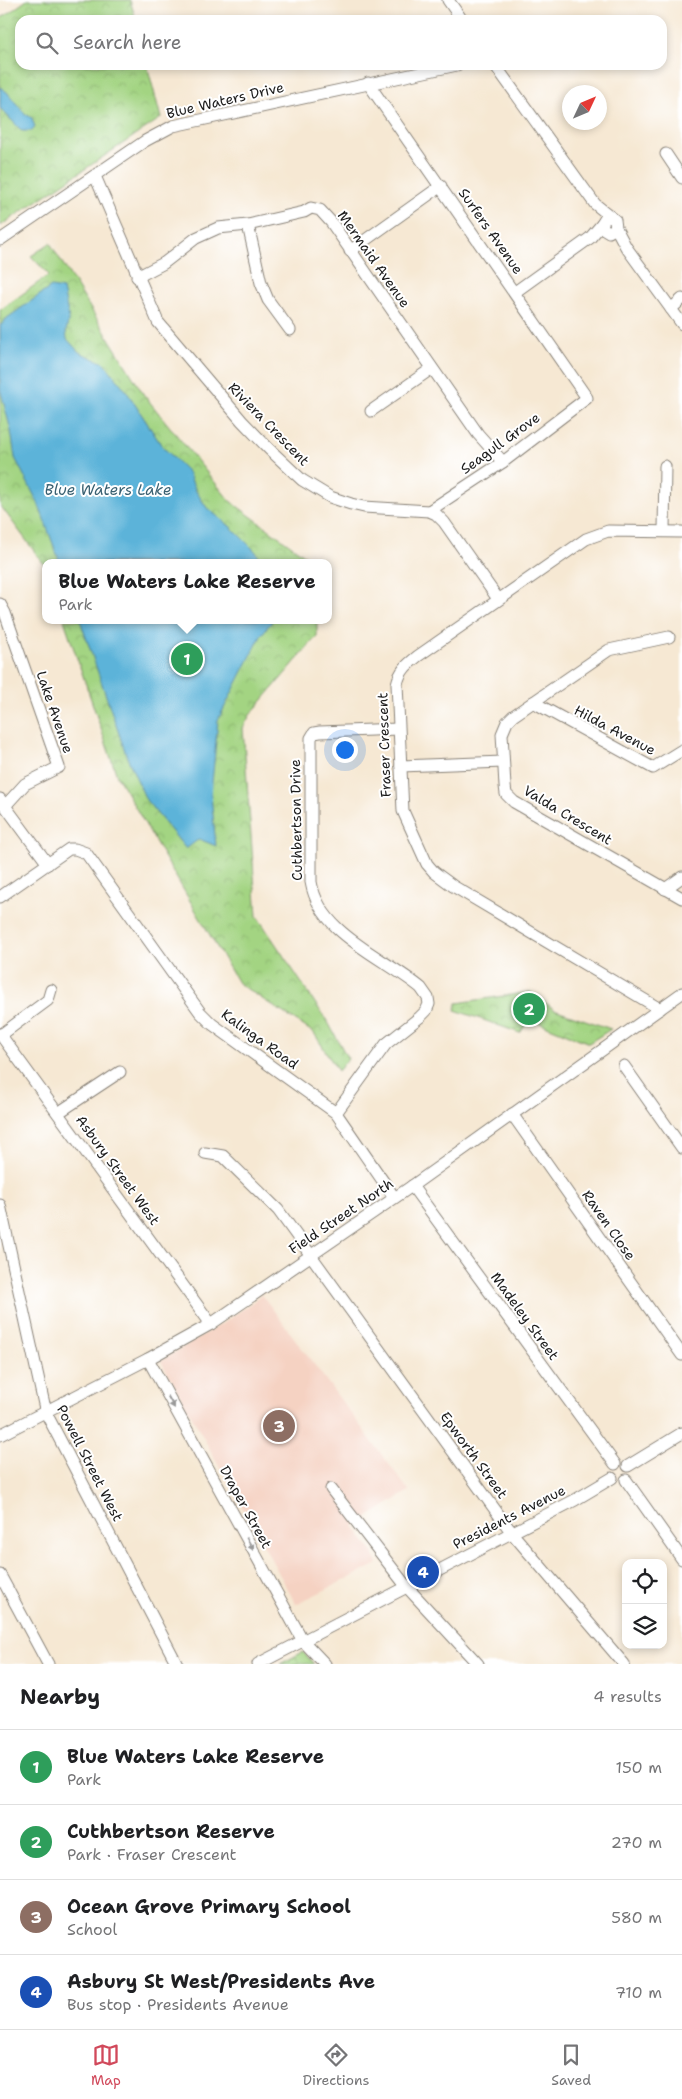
<!DOCTYPE html>
<html lang="en">
<head>
<meta charset="utf-8">
<style>
	body { margin:0; font-family:"Shantell Sans",sans-serif; background:#f2f2f2; color:#202124 }
	.controls { position:absolute; right:15px; bottom:15px; display:grid; overflow:hidden; border-radius:10px; box-shadow:0 2px 8px #0003 }
	.controls button { width:45px; height:45px; display:grid; place-items:center; padding:0; border:0; border-bottom:1px solid #e0e0e0; background:#fff; color:#202124; font:25px sans-serif }
	.compass { position:absolute; left:562px; top:85px; width:45px; height:45px; border-radius:50%; background:#fff; box-shadow:0 2px 8px #0003; rotate:46deg }
	.you { position:absolute; left:344px; top:749px; width:18px; height:18px; margin:-12px; border:4px solid #fff; border-radius:50%; background:#1a73e8; box-shadow:0 0 0 8px #1a73e833 }
	.badge { display:grid; place-items:center; width:32px; height:32px; border-radius:50%; background:#d1495b; color:#fff; font-size:16px; font-weight:700 }
	.pin { position:absolute; translate:-50% -50%; border:2px solid #fff; box-shadow:0 1px 5px #0006 }
	.popup { position:absolute; left:42px; top:559px; width:290px; height:65px; box-sizing:border-box; display:grid; place-content:center; border-radius:10px; background:#fff; filter:drop-shadow(0 1px 4px #0005); font-size:16px; white-space:nowrap; color:#757577 }
	.popup b { font-size:19px; color:#202124 }
	.popup::after { content:''; position:absolute; left:50%; top:100%; margin-left:-10px; border:10px solid transparent; border-top-color:#fff }
	.list { margin:0; padding:0; list-style:none }
	h2 { display:flex; justify-content:space-between; align-items:center; height:65px; margin:0; padding:0 20px; font-size:21px }
	h2 small { font-size:16px; font-weight:400; color:#757577 }
	.list li { display:grid; grid-template-columns:32px 1fr auto; gap:15px; align-items:center; box-sizing:border-box; height:75px; padding:0 20px; border-top:1px solid #e0e0e0 }
	.list b { display:block; font-size:19px; white-space:nowrap }
	.list p { margin:0; font-size:16px; white-space:nowrap; color:#757577 }
	.list em { font-size:16px; font-style:normal; color:#757577 }
	.icon { flex:none; width:28px; height:28px; fill:none; stroke:currentColor; stroke-width:2; stroke-linecap:round; stroke-linejoin:round }
	.map { position:relative; flex:none; width:682px; height:1664px; overflow:hidden }
	.search { position:absolute; background:#fff; box-shadow:0 2px 8px #0003; left:15px; right:15px; top:15px; height:55px; display:flex; align-items:center; gap:12px; box-sizing:border-box; padding:0 18px; border-radius:15px; color:#757577; font-size:19px }
	.sheet { height:365px; background:#fff }
	nav { display:flex; justify-content:space-around; align-items:center; box-sizing:border-box; height:70px; border-top:1px solid #e0e0e0; background:#fff; font-size:14px; color:#757577 }
	nav a { display:grid; justify-items:center; gap:2px }
	nav .on { color:#d1495b }
	.map>svg:first-child { display:block }
	.built { fill:#f5d2c2 }
	.park { fill:url(#park-crowns); stroke:#60784f }
	.water { fill:#5cb3d9; stroke:#3c687a }
	.lines { fill:none; stroke-linecap:round; stroke-linejoin:round }
	.minor-casing { stroke:#898278; stroke-width:13 }
	.minor { stroke:#fff; stroke-width:11 }
	.oneway { fill:#999 }
	.labels { text-anchor:middle; dominant-baseline:central; stroke-width:4; stroke-linejoin:round; paint-order:stroke }
	.street-label { font-size:14px; fill:#1c1c1c; stroke:#fff }
	.water-label { font-size:15px; font-style:italic; fill:#396071; stroke:#fff }
</style>
</head>
<body>
<div class="map">
<svg width="682" height="1664" viewBox="0 0 682 1664">
	<defs>
		<pattern id="park-crowns" width="20" height="18" patternUnits="userSpaceOnUse" patternTransform="scale(1.25)"><rect width="20" height="18" fill="#a3d482"/><path d="M2 6a3 3 0 1 1 6 0M12 15a3 3 0 1 1 6 0" fill="none" stroke="#8cb570"/></pattern>
	</defs>
	<rect width="100%" height="100%" fill="#fff"/>
	<filter id="ink" filterUnits="userSpaceOnUse"><feTurbulence type="fractalNoise" baseFrequency=".02" numOctaves="2"/><feDisplacementMap in="SourceGraphic" scale="10" xChannelSelector="R" yChannelSelector="G"/><feConvolveMatrix kernelMatrix="1 2 1 2 8 2 1 2 1" color-interpolation-filters="sRGB"/></filter>
	<filter id="wash" filterUnits="userSpaceOnUse"><feTurbulence type="fractalNoise" baseFrequency=".0096" numOctaves="4" result="noise"/><feDisplacementMap in="SourceGraphic" scale="20" xChannelSelector="R" yChannelSelector="G"/><feGaussianBlur stdDeviation="1.12" result="paint"/><feColorMatrix in="noise" values="0 0 0 0 0 0 0 0 0 0 0 0 0 0 0 0 0 1.4 0 .05"/><feComposite in="paint" operator="in"/></filter>
	<g filter="url(#wash)">
		<rect width="100%" height="100%" fill="#f6e8d3"/>
		<path class="built" d="M262 1295 409 1491 354 1526 373 1553 378 1564 296 1604 161 1361 225 1322Z"/>
		<g class="park">
			<path d="M27 0H130L136 20H20V65H147L161 118 0 226V19Z"/>
			<path d="M50 243 144 395 230 501 315 563H46V567L0 505V310L49 275 31 256Z"/>
			<path d="M64 620H317V636L250 715 243 728 257 916 329 1024 348 1059 338 1071 314 1033 238 983 117 776Z"/>
			<path d="M530 992 554 1009 611 1029 589 1043 530 1019 520 1033 455 1010 457 1003Z"/>
			<path d="M303 1652 314 1664H280Z"/>
		</g>
		<g class="water">
			<path d="M0 87 7 92 24 113 32 118 35 127 32 131H22L0 108Z"/>
			<path d="M51 287 63 289 69 319 66 331 67 339 79 352 104 363 125 389 162 446 188 472 196 491 207 508 231 527 256 552 262 563H60L38 503 15 458 11 431 0 389V326L7 318Z"/>
			<path d="M80 620H273L262 634 218 720 211 794 216 846 199 839 186 849 146 800 127 757Z"/>
		</g>
	</g>
	<g filter="url(#ink)">
		<g class="lines">
			<g class="minor-casing">
				<g id="minor">
					<path d="M448 0 462 20"/>
					<path d="M495 65 595 204 615 220 616 228 609 232 604 229 602 224 605 219 610 217"/>
					<path d="M368 83 587 398 503 462 429 511"/>
					<path d="M666 154 682 178"/>
					<path d="M95 176 158 322 242 421 269 449 302 480 330 497 351 504 364 507 429 511 436 514 444 522 498 599"/>
					<path d="M248 225 261 283 268 300 290 330"/>
					<path d="M616 228 626 247 682 324"/>
					<path d="M0 240 145 141 173 126 457 65"/>
					<path d="M350 251 441 186"/>
					<path d="M137 277 164 263 196 238 218 228 248 225 304 212 311 208 320 210 331 222 478 434 503 462"/>
					<path d="M515 292 590 238 602 224"/>
					<path d="M671 309 682 299"/>
					<path d="M371 411 431 369"/>
					<path d="M664 531 665 466"/>
					<path d="M0 604 5 613 59 767 25 784 5 806"/>
					<path d="M669 637 609 650 513 716 507 722 502 734 505 786 506 794 514 802 682 898"/>
					<path d="M533 702 653 768 682 750"/>
					<path d="M401 766 503 762"/>
					<path d="M0 799 48 864"/>
					<path d="M665 889 682 877"/>
					<path d="M0 897 69 849H75L86 853 200 1012 212 1024 336 1113 394 1197"/>
					<path d="M660 1009 453 886 434 872 427 864 403 811 397 684C400 670 408 664 418 656L586 539 608 531 682 532"/>
					<path d="M0 1034 211 1324"/>
					<path d="M1 1035 48 1000 51 990"/>
					<path d="M624 1066 682 1148"/>
					<path d="M58 1113 120 1072"/>
					<path d="M336 1113 386 1044 420 1017 426 1011 429 1004 428 998 421 988C384 957 320 935 311 882V738L314 733 320 732 398 729"/>
					<path d="M512 1114 682 1355"/>
					<path d="M205 1153 223 1156 278 1210 512 1533 624 1664"/>
					<path d="M412 1186 615 1464"/>
					<path d="M0 1205 46 1413 177 1664"/>
					<path d="M148 1359 303 1641 325 1664"/>
					<path d="M0 1435 148 1359 211 1324 412 1186 682 993"/>
					<path d="M628 1466 682 1433"/>
					<path d="M626 1480 682 1559"/>
					<path d="M331 1489 406 1586 478 1664"/>
					<path d="M0 1575 48 1664"/>
					<path d="M258 1664 575 1500 612 1478"/>
				</g>
			</g>
			<use href="#minor" class="minor"/>
		</g>
		<defs><path id="oneway-solid" d="M-6-.8H1V-3.2L6.5 0L1 3.2V.8H-6Z" transform="scale(1.25)"/></defs>
		<g class="oneway">
			<use href="#oneway-solid" transform="translate(171 1402) rotate(61)"/>
			<use href="#oneway-solid" transform="translate(250 1544) rotate(61)"/>
		</g>
	</g>
	<g class="labels">
		<g class="street-label">
			<text transform="translate(225 100) rotate(-13)">Blue Waters Drive</text>
			<text transform="translate(491 231) rotate(55)">Surfers Avenue</text>
			<text transform="translate(374 259) rotate(55)">Mermaid Avenue</text>
			<text transform="translate(269 424) rotate(46)">Riviera Crescent</text>
			<text transform="translate(500 443) rotate(-36)">Seagull Grove</text>
			<text transform="translate(55 712) rotate(71)">Lake Avenue</text>
			<text transform="translate(615 730) rotate(28)">Hilda Avenue</text>
			<text transform="translate(384 745) rotate(-92)">Fraser Crescent</text>
			<text transform="translate(568 815) rotate(31)">Valda Crescent</text>
			<text transform="translate(296 820) rotate(-91)">Cuthbertson Drive</text>
			<text transform="translate(260 1039) rotate(36)">Kalinga Road</text>
			<text transform="translate(118 1170) rotate(54)">Asbury Street West</text>
			<text transform="translate(341 1216) rotate(-34)">Field Street North</text>
			<text transform="translate(609 1225) rotate(55)">Raven Close</text>
			<text transform="translate(525 1316) rotate(54)">Madeley Street</text>
			<text transform="translate(474 1455) rotate(54)">Epworth Street</text>
			<text transform="translate(90 1463) rotate(63)">Powell Street West</text>
			<text transform="translate(246 1507) rotate(61)">Draper Street</text>
			<text transform="translate(509 1517) rotate(-27)">Presidents Avenue</text>
		</g>
		<g class="water-label">
			<text x="108" y="490">Blue Waters Lake</text>
		</g>
	</g>
</svg>
<div class="controls">
<button><svg class="icon" aria-label="locate" viewBox="0 0 24 24"><circle cx="12" cy="12" r="6"/><path d="M12 2v4M12 18v4M2 12h4M18 12h4"/></svg></button>
<button><svg class="icon" aria-label="layers" viewBox="0 0 24 24"><path d="M12 4l9 5-9 5-9-5zM3 14l9 5 9-5"/></svg></button>
</div>
<svg class="compass" viewBox="-18 -18 36 36"><path d="M0-13l5 13h-10z" fill="#e53935"/><path d="M0 13l5-13h-10z" fill="#757577"/></svg>
<div class="you"></div>
<div class="pin badge" style="left:187px;top:659px;background:#2e9e5b">1</div>
<div class="popup"><b>Blue Waters Lake Reserve</b>Park</div>
<div class="pin badge" style="left:529px;top:1009px;background:#2e9e5b">2</div>
<div class="pin badge" style="left:279px;top:1426px;background:#8d6e63">3</div>
<div class="pin badge" style="left:423px;top:1572px;background:#1a4fb4">4</div>
<div class="search"><svg class="icon" aria-label="search" viewBox="0 0 24 24"><circle cx="10" cy="10" r="6"/><path d="M15 15l6 6"/></svg>Search here</div>
</div>
<section class="sheet">
<h2>Nearby<small>4 results</small></h2>
<ul class="list">
<li><span class="badge" style="background:#2e9e5b">1</span><div><b>Blue Waters Lake Reserve</b><p>Park</p></div><em>150 m</em></li>
<li><span class="badge" style="background:#2e9e5b">2</span><div><b>Cuthbertson Reserve</b><p>Park · Fraser Crescent</p></div><em>270 m</em></li>
<li><span class="badge" style="background:#8d6e63">3</span><div><b>Ocean Grove Primary School</b><p>School</p></div><em>580 m</em></li>
<li><span class="badge" style="background:#1a4fb4">4</span><div><b>Asbury St West/Presidents Ave</b><p>Bus stop · Presidents Avenue</p></div><em>710 m</em></li>
</ul>
</section>
<nav>
<a class="on"><svg class="icon" aria-label="map" viewBox="0 0 24 24"><path d="M3 6l6-2 6 2 6-2v14l-6 2-6-2-6 2zM9 4v14M15 6v14"/></svg>Map</a>
<a><svg class="icon" aria-label="directions" viewBox="0 0 24 24"><path d="M12 3l9 9-9 9-9-9zM9 14v-3h6M13 9l2 2-2 2"/></svg>Directions</a>
<a><svg class="icon" aria-label="saved" viewBox="0 0 24 24"><path d="M7 4h10v16l-5-4-5 4z"/></svg>Saved</a>
</nav>
</body>
</html>
